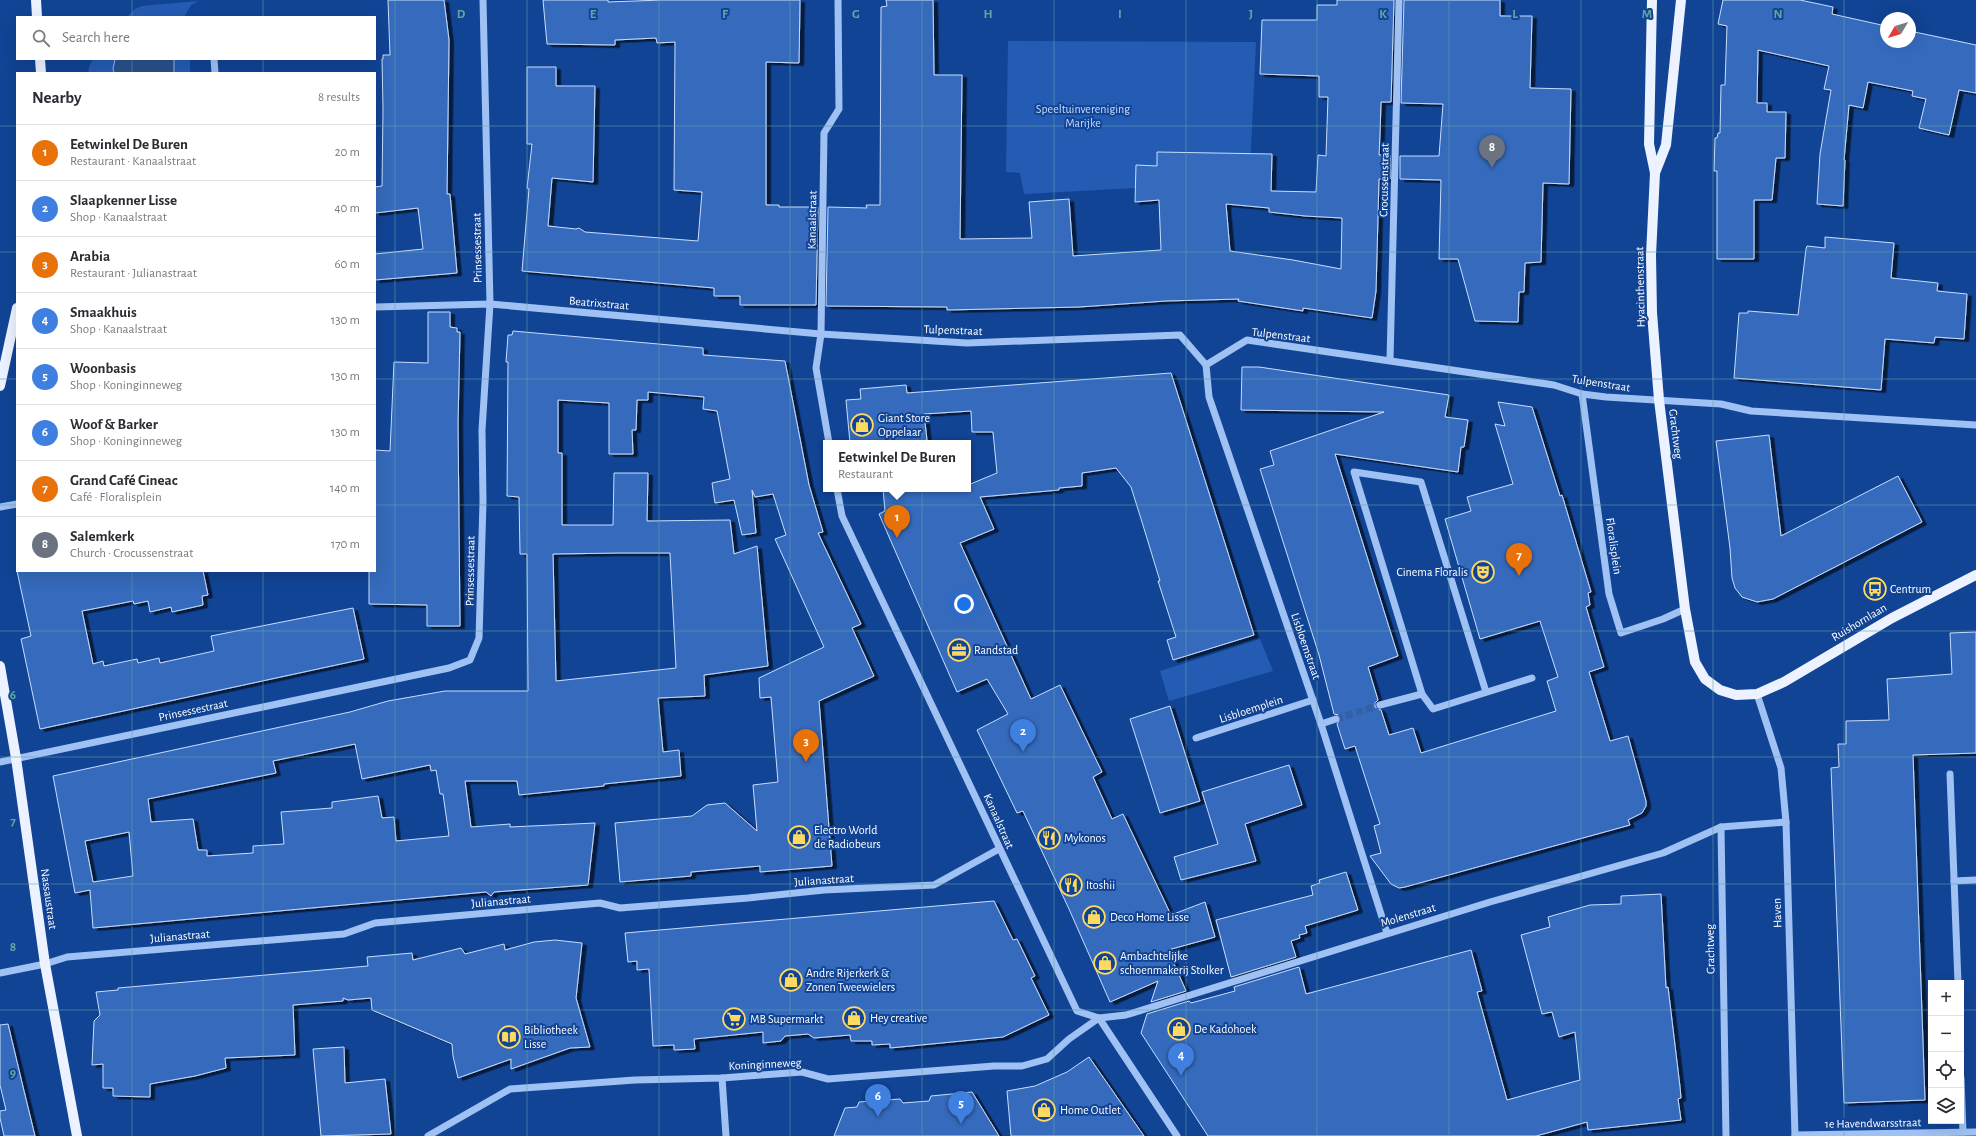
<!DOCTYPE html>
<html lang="en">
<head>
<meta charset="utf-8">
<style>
	body { margin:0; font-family:"Alegreya Sans",sans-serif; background:#f2f2f3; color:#2b2b33 }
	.controls { position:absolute; right:12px; bottom:12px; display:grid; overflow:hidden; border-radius:0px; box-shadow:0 4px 16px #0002 }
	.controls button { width:36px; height:36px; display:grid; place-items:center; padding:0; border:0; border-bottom:1px solid #e1e1e2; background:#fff; color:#2b2b33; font:20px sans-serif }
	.compass { position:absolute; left:1880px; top:12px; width:36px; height:36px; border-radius:50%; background:#fff; box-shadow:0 4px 16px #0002; rotate:232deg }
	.you { position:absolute; left:964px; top:604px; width:14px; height:14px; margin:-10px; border:3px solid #fff; border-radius:50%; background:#1a73e8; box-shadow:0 0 0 6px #1a73e833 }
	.badge { display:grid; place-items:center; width:26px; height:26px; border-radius:50%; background:#7c3aed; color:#fff; font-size:13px; font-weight:700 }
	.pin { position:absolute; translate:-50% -33px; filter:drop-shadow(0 1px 2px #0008) }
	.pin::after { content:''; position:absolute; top:21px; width:14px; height:12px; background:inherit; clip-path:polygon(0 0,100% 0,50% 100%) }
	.popup { position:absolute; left:823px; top:440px; width:148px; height:52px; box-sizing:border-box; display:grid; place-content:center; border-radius:0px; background:#fff; filter:drop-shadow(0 1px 3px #0005); font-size:13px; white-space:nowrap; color:#7c7c81 }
	.popup b { font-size:15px; color:#2b2b33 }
	.popup::after { content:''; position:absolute; left:50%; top:100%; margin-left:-8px; border:8px solid transparent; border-top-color:#fff }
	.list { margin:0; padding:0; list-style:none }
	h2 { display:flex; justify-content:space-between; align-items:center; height:52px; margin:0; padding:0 16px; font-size:17px }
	h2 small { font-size:13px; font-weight:400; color:#7c7c81 }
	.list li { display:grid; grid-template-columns:26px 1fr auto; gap:12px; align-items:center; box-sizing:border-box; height:56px; padding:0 16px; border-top:1px solid #e1e1e2 }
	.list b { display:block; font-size:15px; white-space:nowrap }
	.list p { margin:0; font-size:13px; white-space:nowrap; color:#7c7c81 }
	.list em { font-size:13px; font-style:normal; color:#7c7c81 }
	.icon { flex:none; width:22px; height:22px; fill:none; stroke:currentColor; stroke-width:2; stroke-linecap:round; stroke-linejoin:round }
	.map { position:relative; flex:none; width:1976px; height:1136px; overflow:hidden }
	.search { position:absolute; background:#fff; box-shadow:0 4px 16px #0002; left:16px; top:16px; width:360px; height:44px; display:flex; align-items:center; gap:10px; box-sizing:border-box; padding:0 14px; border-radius:0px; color:#7c7c81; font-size:15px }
	.panel { position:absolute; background:#fff; box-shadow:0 4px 16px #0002; left:16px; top:72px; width:360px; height:500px; border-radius:0px }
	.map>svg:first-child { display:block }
	.green { fill:#245cb4 }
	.water { fill:#2b508c; stroke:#92bbf6 }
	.building { fill:#356abc; stroke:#c8ddfd; fill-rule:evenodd; filter:url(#shadow) }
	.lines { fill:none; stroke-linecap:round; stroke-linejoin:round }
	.minor-tunnel { stroke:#3560a5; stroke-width:7; stroke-dasharray:7 3.5; stroke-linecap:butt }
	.minor { stroke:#a0c1f3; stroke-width:7 }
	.major { stroke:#ecf2ff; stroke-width:10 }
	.grid { fill:none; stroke:#63a6a1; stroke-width:1; stroke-opacity:0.55 }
	.labels { text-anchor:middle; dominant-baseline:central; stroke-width:4; stroke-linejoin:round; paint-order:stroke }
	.park-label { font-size:12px; fill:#c8ddfd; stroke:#114495 }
	.street-label { font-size:12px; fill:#fff; stroke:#114495 }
	.poi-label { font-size:12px; fill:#fff; stroke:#114495; text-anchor:start }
	.grid-label { font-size:13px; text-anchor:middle; font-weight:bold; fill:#63a6a1; stroke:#114495; stroke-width:4; stroke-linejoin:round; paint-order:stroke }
</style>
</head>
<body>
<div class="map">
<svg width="1976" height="1136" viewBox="0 0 1976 1136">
	<defs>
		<filter id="shadow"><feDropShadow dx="4.5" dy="2.5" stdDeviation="0" flood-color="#0009"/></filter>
	</defs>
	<rect width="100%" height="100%" fill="#114495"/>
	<g class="green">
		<path d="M199 1 191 5 184 17H127L135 9 142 6Z"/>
		<path d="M1008 41 1256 42 1251 149 1247 182 1024 194 1020 173 1006 172Z"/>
		<path d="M93 59H115L113 69 114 73H88L89 67Z"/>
		<rect x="174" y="59" width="16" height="14"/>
		<path d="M1260 639 1273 671 1169 701 1160 671Z"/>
	</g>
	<path class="water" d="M115 59H174V73H114L113 69Z"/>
	<g class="building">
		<path d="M388 0H444L449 40 447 194H450L457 273 375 280V254L423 249 418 208 375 213V187L382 186 383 109 382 59H383V55H390Z"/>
		<path d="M543 0H608V2L662 0H800L799 63 766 62V205H779V207H818L816 305H740V296H714V288L522 271 529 189 527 188 532 144H527V67H556V86H595L593 182 552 178 548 226 576 229 579 228 585 232 698 241 702 192 674 190 675 42 657 43 656 38 615 40V45L547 44Z"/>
		<path d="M886 0H933L934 75H962L960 239 1032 238 1029 202 1069 199 1073 256 1161 250 1159 200 1135 202 1136 165 1157 166V152L1272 154 1271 191 1316 192 1318 155 1326 156 1328 97H1319V76L1260 74 1262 20H1317V5H1337V0H1394L1391 102H1381L1380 134 1379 155H1390V179H1379L1376 291 1372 318 1303 308V311L1238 301 1239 299 1166 301 1079 307 947 310V307L826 306 828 207 867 208 866 205H880L881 7 887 6ZM1226 204 1269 208V212L1305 216 1342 218 1341 269 1293 260 1230 251Z"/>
		<path d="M1404 0H1500V16H1532L1530 88 1571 89 1569 184 1543 183 1541 262 1525 263 1524 292H1519L1518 322 1475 321 1458 259H1439L1441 180 1400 179V156H1439L1443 104 1401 103Z"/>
		<path d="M1723 0H1800L1833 7 1832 14 1886 26V42H1910V31L1976 45V93L1959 90 1949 135 1919 128 1926 99 1912 96 1913 91 1868 82 1863 108 1849 105 1844 160H1845L1843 206 1817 204 1820 154 1831 90 1824 89 1829 66 1758 50 1757 103H1767V112H1786L1785 158H1776L1772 200H1754V259H1717V171H1714L1715 138H1717L1718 133H1720L1721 85H1725L1727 26 1718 24Z"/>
		<path d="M1825 237 1894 243 1891 278 1938 283 1937 291 1967 294 1964 339 1935 337 1934 343 1885 339 1881 390 1734 378 1739 313H1748V311L1798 315 1806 249 1807 246 1825 248Z"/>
		<path d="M428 312H450V327L457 328V332H460L458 423 460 626H427V605L369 604V571H375V450L390 451 394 362 428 363Z"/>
		<path d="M513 331 703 348V355L785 361 809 485 823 532 818 533 861 624 852 628 874 676 819 701 832 866 760 872V866L691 872V876L620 882 615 823 692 816 707 805 725 803 757 831 753 785 778 782 771 697 760 698 759 678 824 647 775 539 786 535 773 494 755 497 752 490 756 533 742 535 734 500 715 503 712 483 730 479 717 411 703 409 704 397 648 392V400H637L636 430H632L633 454H609V403L558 400V453H562V525H613L614 473H648L647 521 730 520 734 554 757 546 768 666 704 675 705 696 658 698 663 752 679 750 681 776 604 784V786L519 795 517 781H465L471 827 510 824V827L595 823 588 885 494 892 491 896 486 892 93 928 90 890 75 893 53 776 350 712 388 701 445 691H528L527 554H520L519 497 507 496 508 362H506L508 335H512ZM620 553H670L676 668 556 681 553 554ZM355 744 362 779 430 765 431 771 436 770 440 794H443L449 836 396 841 394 817 382 818 378 796 332 802V808L281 812 284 844 253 846V853L207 856V850H198L193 819 151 822 148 799 276 773 273 761ZM129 832 133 876 93 882 85 841Z"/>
		<path d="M1242 367H1259L1449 395 1445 417 1468 420 1464 447H1461L1458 472 1335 454 1398 656 1368 667 1378 700 1375 703V707L1381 710 1389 735 1413 728 1421 753 1556 711 1547 681 1558 677 1540 621 1480 639 1445 519 1471 511 1467 497 1513 484 1495 424 1505 426 1498 402 1532 407 1560 496 1562 495 1591 592 1588 593 1590 605 1586 607 1604 667 1589 672 1610 741 1628 736 1646 801V806L1642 813 1628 820 1630 825 1405 887 1399 888 1391 884 1370 856 1381 853 1374 826 1380 824 1355 746 1345 749 1337 724 1341 718 1339 715 1334 714 1319 655 1260 469 1274 465 1270 451 1384 412 1241 410Z"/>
		<path d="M1171 373 1254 635 1173 660 1167 640 1176 637 1158 581H1160L1142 522 1131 487 1116 468 1082 473V486L1059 488V490L980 497 994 529 960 543 1031 699 1060 685 1102 772 1093 777 1112 819 1123 814 1171 915 1205 902 1215 937 1168 950 1186 991 1151 1002 1158 981 1110 1002 1069 909 1023 811 1017 813 977 730 1008 714 987 679 957 692 879 514 885 511 883 489H968V485L997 473 993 432H972L971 411 924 414 927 440 920 441V443H850L846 400 861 399 860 389 906 385 907 393Z"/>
		<path d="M1769 435 1781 536 1898 476 1922 522 1773 599 1757 602 1742 597 1735 588 1732 578 1730 548 1716 441Z"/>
		<path d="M17 571H203L208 595 202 596 203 605 172 612 171 607 150 612 148 601 134 604 133 601 82 611 93 664 103 661 104 666 137 659 138 663 159 658 160 663 214 651 211 636 353 608 364 659 40 729 21 639 31 636Z"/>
		<path d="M1976 632V753L1913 755 1925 1100 1844 1103 1831 768 1839 767 1838 744H1846V721L1889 720 1887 679 1952 674 1950 633Z"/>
		<path d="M1170 706 1200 801 1160 813 1130 719Z"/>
		<path d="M1289 765 1302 805 1245 824 1256 861 1181 880 1174 857 1218 844 1202 792Z"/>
		<path d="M1346 872 1358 910 1305 926 1307 933 1299 935 1300 938 1291 941 1296 957 1231 977 1216 920 1313 895 1311 886 1320 883 1319 880Z"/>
		<path d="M1661 894 1666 988 1668 987 1680 1087 1681 1098 1678 1099 1681 1120 1588 1130 1587 1122 1536 1136H1208L1141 1033 1147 1014 1189 1001 1191 1003 1235 991 1234 987 1299 967 1306 994 1471 950 1482 991 1477 992 1507 1100 1580 1080 1575 1032 1559 1037 1552 1012 1542 1014 1521 935 1550 927 1548 917 1590 905 1621 904V896Z"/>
		<path d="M994 901 1013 940 1017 939 1035 976 1031 978 1049 1015 1003 1037 890 1048V1044L872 1045V1041H851L850 1035 814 1038 808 1034 785 1036 781 1041 763 1043V1032L694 1039 695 1049 674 1050V1045L653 1046 649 969 637 970V961L628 962 625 933Z"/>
		<path d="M555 940 582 943 576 998 590 1047 570 1048 511 1069V1059L458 1078 453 1056 452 1044 372 1010 371 998 348 1000 343 998V1001L293 1005 295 1055 225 1058 226 1068 195 1076 150 1084V1097L113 1096V1088H103V1064L92 1065 94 1021 100 1015 96 992 118 990V988L368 966 367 957 412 953 413 960 461 948 465 954 504 944 505 950 534 942Z"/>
		<path d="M8 1024 24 1091 35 1136H4L0 1118V1111L6 1110 0 1085V1025Z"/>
		<path d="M344 1047 345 1083 385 1079 391 1134 321 1136 313 1049Z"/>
		<path d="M1089 1057 1144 1136H1011L1007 1091 1035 1086 1067 1072Z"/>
		<path d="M972 1092 999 1136H834L845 1108 857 1107 859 1102 900 1099 903 1103 929 1101 931 1096Z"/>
	</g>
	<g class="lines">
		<path class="minor-tunnel" d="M1336 719 1380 705"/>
		<g class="minor">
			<path d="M214 59 215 73"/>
			<path d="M375 307 490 304 821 334 967 343 1180 335 1206 365"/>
			<path d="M1390 360 1399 0"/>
			<path d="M1206 365 1247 340 1554 385 1582 394 1606 397 1721 404 1751 411 1976 425"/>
			<path d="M1206 365 1209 397 1321 724 1387 933"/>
			<path d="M1582 394 1609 594 1621 633 1663 619 1685 609"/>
			<path d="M829 443 816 368 821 334 824 133 839 109 838 0"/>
			<path d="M837 489 842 516 1077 1011 1099 1018 1177 1136"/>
			<path d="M0 507 17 504"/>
			<path d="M1486 692 1421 482 1354 472 1422 694 1433 709 1532 678"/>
			<path d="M1757 694 1781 768 1786 822 1795 1136"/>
			<path d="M1380 705 1422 694"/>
			<path d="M1321 724 1336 719"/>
			<path d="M1196 738 1313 700"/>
			<path d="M0 762 449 668 470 660 479 638 483 502 482 430 490 304 483 0"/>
			<path d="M1950 774 1958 983"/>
			<path d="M1721 827 1726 1136"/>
			<path d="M1954 881 1976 880"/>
			<path d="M0 973 45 964 67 957 344 934 375 923 600 903 620 908 748 898 824 890 934 885 999 849"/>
			<path d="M722 1078 726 1136"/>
			<path d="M1961 1078 1963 1132"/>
			<path d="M1795 1135 1976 1132"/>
			<path d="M428 1136 510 1089 635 1080 722 1078 802 1072 828 1079 994 1066H1022L1047 1059 1069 1039 1099 1018 1126 1015 1490 902 1663 853 1721 827 1786 822"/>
		</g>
		<g class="major">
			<path d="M36 0 37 17"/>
			<path d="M1652 0 1649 144 1655 173 1651 255 1652 313 1659 400 1685 609 1695 662 1705 679 1720 690 1736 695 1757 694 1784 682 1892 618 1976 575"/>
			<path d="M40 59 41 73"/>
			<path d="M1655 173 1666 145 1681 0"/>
			<path d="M0 386 17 308"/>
			<path d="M0 666 16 758 45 964 77 1136"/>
		</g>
	</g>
	<path class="grid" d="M132 0V17M263 0V17M395 0V1136M527 0V1136M659 0V1136M790 0V1136M922 0V1136M1054 0V1136M1186 0V1136M1317 0V1136M1449 0V1136M1581 0V1136M1713 0V1136M1844 0V1136M132 59V73M263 59V73M0 126H17M375 126H1976M0 252H17M375 252H1976M0 379H17M375 379H1976M0 505H17M375 505H1976M132 571V1136M263 571V1136M0 631H1976M0 757H1976M0 884H1976M0 1010H1931M1961 1010H1976"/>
	<defs>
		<g id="shop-ring" transform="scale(1.15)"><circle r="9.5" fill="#114495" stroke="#ffda62" stroke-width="1.5"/><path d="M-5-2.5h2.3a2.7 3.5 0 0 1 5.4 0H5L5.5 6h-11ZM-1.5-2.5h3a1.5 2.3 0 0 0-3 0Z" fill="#ffda62"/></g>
		<g id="theatre-ring" transform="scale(1.15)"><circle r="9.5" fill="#114495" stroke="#ffda62" stroke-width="1.5"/><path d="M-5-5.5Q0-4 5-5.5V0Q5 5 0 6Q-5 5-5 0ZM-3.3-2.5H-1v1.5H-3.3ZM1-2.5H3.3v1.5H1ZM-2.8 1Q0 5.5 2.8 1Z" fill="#ffda62"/></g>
		<g id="bus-ring" transform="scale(1.15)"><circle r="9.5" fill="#114495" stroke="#ffda62" stroke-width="1.5"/><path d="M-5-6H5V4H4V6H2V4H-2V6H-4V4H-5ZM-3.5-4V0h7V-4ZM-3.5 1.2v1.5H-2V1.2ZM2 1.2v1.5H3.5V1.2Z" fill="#ffda62"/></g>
		<g id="office-ring" transform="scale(1.15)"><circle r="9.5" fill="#114495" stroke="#ffda62" stroke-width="1.5"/><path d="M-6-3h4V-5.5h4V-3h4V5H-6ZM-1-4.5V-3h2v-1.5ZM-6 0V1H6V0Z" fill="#ffda62"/></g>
		<g id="restaurant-ring" transform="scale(1.15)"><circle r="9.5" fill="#114495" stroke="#ffda62" stroke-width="1.5"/><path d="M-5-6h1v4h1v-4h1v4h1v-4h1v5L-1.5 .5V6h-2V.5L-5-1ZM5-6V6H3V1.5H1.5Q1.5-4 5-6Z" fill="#ffda62"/></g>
		<g id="supermarket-ring" transform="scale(1.15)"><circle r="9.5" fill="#114495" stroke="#ffda62" stroke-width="1.5"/><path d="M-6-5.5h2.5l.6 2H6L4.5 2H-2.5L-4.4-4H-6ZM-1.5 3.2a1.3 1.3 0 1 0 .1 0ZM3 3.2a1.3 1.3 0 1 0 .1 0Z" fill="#ffda62"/></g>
		<g id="library-ring" transform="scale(1.15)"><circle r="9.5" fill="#114495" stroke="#ffda62" stroke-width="1.5"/><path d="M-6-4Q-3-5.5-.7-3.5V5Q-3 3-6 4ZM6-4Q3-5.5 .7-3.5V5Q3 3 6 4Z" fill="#ffda62"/></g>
	</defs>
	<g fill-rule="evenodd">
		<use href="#shop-ring" x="862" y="425"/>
		<use href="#theatre-ring" x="1483" y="572"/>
		<use href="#bus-ring" x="1875" y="589"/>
		<use href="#office-ring" x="959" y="650"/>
		<use href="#shop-ring" x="799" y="837"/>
		<use href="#restaurant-ring" x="1049" y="838"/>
		<use href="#restaurant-ring" x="1071" y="885"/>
		<use href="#shop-ring" x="1094" y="917"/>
		<use href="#shop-ring" x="1105" y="963"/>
		<use href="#shop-ring" x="791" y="980"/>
		<use href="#shop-ring" x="854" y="1018"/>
		<use href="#supermarket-ring" x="734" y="1019"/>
		<use href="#shop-ring" x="1179" y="1029"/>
		<use href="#library-ring" x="509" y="1037"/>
		<use href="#shop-ring" x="1044" y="1110"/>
	</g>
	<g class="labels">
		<g class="park-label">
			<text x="1083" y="109">Speeltuinvereniging<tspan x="1083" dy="14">Marijke</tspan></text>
		</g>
		<g class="street-label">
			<text transform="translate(1384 180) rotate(-89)">Crocussenstraat</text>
			<text transform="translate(812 220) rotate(-89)">Kanaalstraat</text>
			<text transform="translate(477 248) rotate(-91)">Prinsessestraat</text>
			<text transform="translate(1640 287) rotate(-91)">Hyacinthenstraat</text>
			<text transform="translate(599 303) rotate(5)">Beatrixstraat</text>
			<text transform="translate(953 330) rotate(2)">Tulpenstraat</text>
			<text transform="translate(1281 335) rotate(7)">Tulpenstraat</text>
			<text transform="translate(1601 383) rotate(9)">Tulpenstraat</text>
			<text transform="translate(1676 434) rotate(83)">Grachtweg</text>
			<text transform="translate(1614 546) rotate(82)">Floralisplein</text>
			<text transform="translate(470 571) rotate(-89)">Prinsessestraat</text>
			<text transform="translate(1859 622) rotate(-31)">Ruishornlaan</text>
			<text transform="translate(1306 646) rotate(71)">Lisbloemstraat</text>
			<text transform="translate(1251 709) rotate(-18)">Lisbloemplein</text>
			<text transform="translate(193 710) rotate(-12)">Prinsessestraat</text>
			<text transform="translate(999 821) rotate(66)">Kanaalstraat</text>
			<text transform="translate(824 880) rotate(-4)">Julianastraat</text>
			<text transform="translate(49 899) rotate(82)">Nassaustraat</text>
			<text transform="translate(501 901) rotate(-5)">Julianastraat</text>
			<text transform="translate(1777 913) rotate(-92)">Haven</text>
			<text transform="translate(1408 915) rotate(-17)">Molenstraat</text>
			<text transform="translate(180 936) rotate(-5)">Julianastraat</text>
			<text transform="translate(1710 949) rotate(-91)">Grachtweg</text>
			<text transform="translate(765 1064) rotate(-3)">Koninginneweg</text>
			<text transform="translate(1873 1123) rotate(-1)">1e Havendwarsstraat</text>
		</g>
		<g class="poi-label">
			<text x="878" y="418">Giant Store<tspan x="878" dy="14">Oppelaar</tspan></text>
			<text x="1468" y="572" text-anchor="end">Cinema Floralis</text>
			<text x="1890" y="589">Centrum</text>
			<text x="974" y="650">Randstad</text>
			<text x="814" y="830">Electro World<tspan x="814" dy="14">de Radiobeurs</tspan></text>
			<text x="1064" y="838">Mykonos</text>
			<text x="1086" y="885">Itoshii</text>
			<text x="1110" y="917">Deco Home Lisse</text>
			<text x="1120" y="956">Ambachtelijke<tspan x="1120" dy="14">schoenmakerij Stolker</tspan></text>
			<text x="806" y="973">Andre Rijerkerk &amp;<tspan x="806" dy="14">Zonen Tweewielers</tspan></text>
			<text x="870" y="1018">Hey creative</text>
			<text x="750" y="1019">MB Supermarkt</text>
			<text x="1194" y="1029">De Kadohoek</text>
			<text x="524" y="1030">Bibliotheek<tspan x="524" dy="14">Lisse</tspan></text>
			<text x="1060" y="1110">Home Outlet</text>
		</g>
	</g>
	<g class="grid-label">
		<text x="461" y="18">D</text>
		<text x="593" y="18">E</text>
		<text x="725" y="18">F</text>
		<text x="856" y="18">G</text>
		<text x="988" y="18">H</text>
		<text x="1120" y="18">I</text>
		<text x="1251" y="18">J</text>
		<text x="1383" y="18">K</text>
		<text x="1515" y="18">L</text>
		<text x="1647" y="18">M</text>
		<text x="1778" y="18">N</text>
		<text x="13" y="699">6</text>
		<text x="13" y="825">7</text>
		<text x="13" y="951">8</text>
		<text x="13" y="1077">9</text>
	</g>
</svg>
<div class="controls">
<button>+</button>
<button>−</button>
<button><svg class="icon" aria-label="locate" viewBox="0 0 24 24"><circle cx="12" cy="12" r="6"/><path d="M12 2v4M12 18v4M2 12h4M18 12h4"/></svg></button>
<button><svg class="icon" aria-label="layers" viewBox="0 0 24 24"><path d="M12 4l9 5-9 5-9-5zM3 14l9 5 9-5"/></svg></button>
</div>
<svg class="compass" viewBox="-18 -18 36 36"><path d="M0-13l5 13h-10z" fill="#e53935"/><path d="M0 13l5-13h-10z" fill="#7c7c81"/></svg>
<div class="you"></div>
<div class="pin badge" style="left:897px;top:538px;background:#e8710a">1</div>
<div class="popup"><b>Eetwinkel De Buren</b>Restaurant</div>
<div class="pin badge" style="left:1023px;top:752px;background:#3f7fe0">2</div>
<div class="pin badge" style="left:806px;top:762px;background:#e8710a">3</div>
<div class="pin badge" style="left:1181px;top:1076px;background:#3f7fe0">4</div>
<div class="pin badge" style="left:961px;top:1124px;background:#3f7fe0">5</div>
<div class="pin badge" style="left:878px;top:1117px;background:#3f7fe0">6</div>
<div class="pin badge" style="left:1519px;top:576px;background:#e8710a">7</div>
<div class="pin badge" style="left:1492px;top:168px;background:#6b7280">8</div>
<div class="search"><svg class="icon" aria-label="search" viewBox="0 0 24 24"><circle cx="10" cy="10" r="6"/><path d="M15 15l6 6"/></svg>Search here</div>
<section class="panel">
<h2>Nearby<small>8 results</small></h2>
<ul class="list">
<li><span class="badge" style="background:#e8710a">1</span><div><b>Eetwinkel De Buren</b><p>Restaurant · Kanaalstraat</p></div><em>20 m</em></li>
<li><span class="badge" style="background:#3f7fe0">2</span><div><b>Slaapkenner Lisse</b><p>Shop · Kanaalstraat</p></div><em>40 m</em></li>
<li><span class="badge" style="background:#e8710a">3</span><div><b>Arabia</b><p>Restaurant · Julianastraat</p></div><em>60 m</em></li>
<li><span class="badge" style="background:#3f7fe0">4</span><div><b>Smaakhuis</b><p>Shop · Kanaalstraat</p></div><em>130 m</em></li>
<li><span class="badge" style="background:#3f7fe0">5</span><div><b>Woonbasis</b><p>Shop · Koninginneweg</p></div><em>130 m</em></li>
<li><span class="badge" style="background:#3f7fe0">6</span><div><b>Woof &amp; Barker</b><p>Shop · Koninginneweg</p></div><em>130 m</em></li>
<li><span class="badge" style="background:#e8710a">7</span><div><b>Grand Café Cineac</b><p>Café · Floralisplein</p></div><em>140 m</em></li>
<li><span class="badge" style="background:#6b7280">8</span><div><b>Salemkerk</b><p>Church · Crocussenstraat</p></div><em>170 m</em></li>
</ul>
</section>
</div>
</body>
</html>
